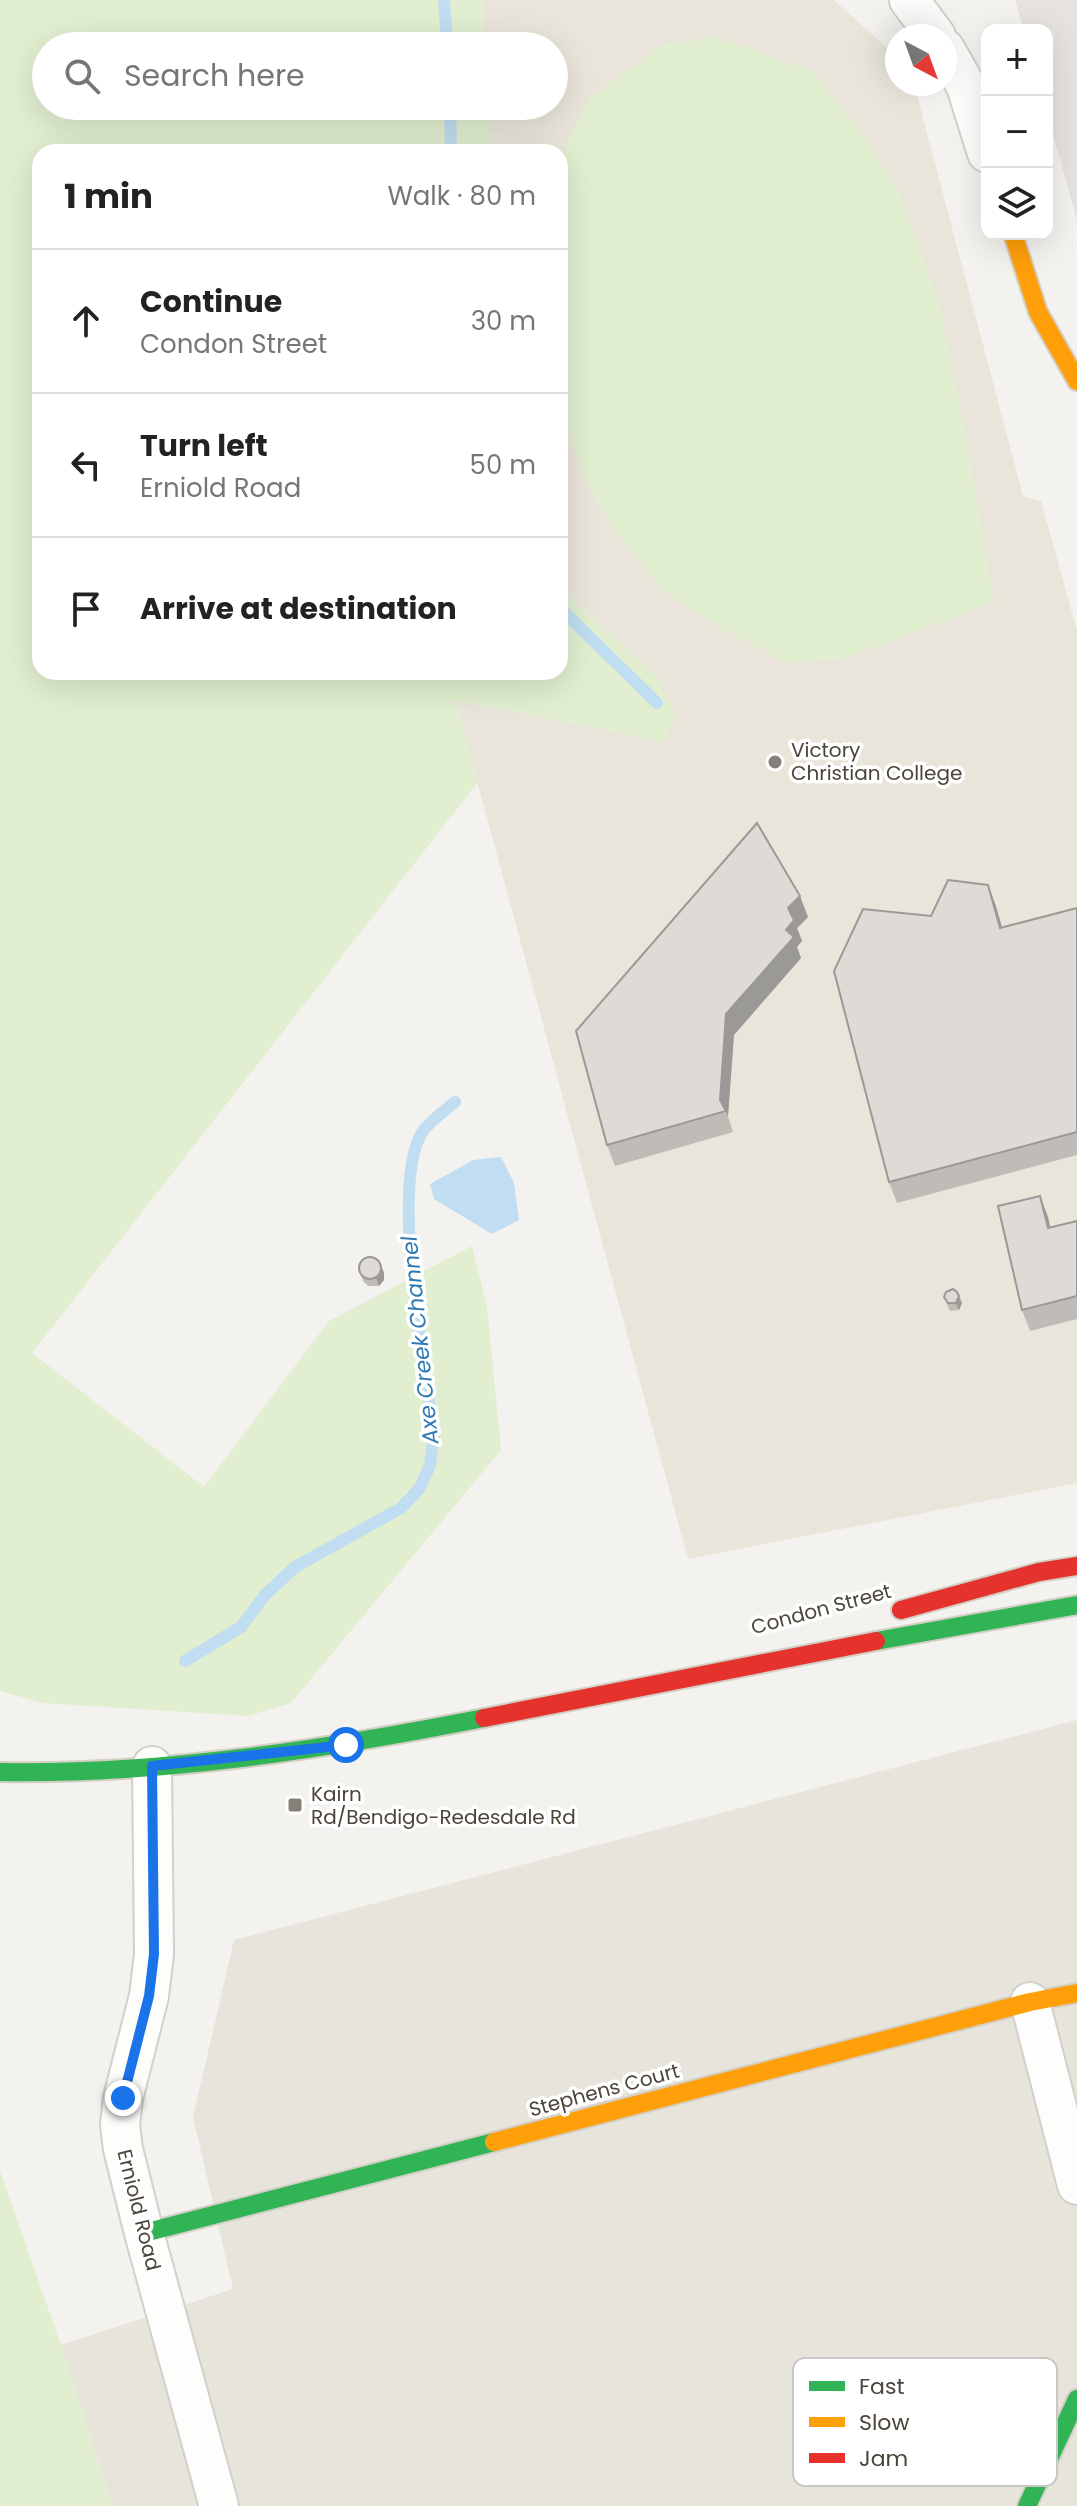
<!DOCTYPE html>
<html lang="en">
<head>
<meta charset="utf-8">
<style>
	body { margin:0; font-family:Poppins,sans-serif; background:#f6f6f6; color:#222 }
	.controls { position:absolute; right:24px; top:24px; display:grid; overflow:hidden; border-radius:16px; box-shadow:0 8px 32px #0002 }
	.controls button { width:72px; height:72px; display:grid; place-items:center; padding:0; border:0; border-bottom:2px solid #e0e0e0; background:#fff; color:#222; font:40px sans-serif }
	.compass { position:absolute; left:885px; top:24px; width:72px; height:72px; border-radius:50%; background:#fff; box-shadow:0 8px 32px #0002; rotate:139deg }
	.stop { position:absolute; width:24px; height:24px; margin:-18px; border:6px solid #1a73e8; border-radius:50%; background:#fff }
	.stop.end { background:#1a73e8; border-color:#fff; box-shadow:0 2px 8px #0008 }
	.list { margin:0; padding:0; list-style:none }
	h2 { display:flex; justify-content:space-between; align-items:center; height:104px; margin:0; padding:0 32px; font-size:34px }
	h2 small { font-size:26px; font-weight:400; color:#767676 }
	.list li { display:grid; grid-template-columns:52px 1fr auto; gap:24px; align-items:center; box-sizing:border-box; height:144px; padding:0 32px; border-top:2px solid #e0e0e0 }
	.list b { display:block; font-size:30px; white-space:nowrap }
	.list p { margin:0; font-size:26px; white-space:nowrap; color:#767676 }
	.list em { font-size:26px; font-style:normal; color:#767676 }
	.icon { flex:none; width:44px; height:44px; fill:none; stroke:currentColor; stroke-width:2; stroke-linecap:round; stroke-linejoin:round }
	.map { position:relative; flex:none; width:1077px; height:2506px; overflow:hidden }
	.search { position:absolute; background:#fff; box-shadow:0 8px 32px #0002; left:32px; top:32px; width:536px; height:88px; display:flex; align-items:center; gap:20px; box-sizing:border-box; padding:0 28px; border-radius:44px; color:#767676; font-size:30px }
	.panel { position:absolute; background:#fff; box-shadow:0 8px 32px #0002; left:32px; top:144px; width:536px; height:536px; border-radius:24px }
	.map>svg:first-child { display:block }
	.residential { fill:#e7e4dc }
	.education { fill:#eae5da }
	.green { fill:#e1eecf }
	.parking { fill:#e6e3df }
	.water { fill:#c0ddf1 }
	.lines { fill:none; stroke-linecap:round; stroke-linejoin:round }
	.stream { stroke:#c0ddf1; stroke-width:12 }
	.street-casing { stroke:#d2d0cb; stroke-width:42 }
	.fast-casing { stroke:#d3cfc5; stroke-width:22 }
	.slow-casing { stroke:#d3cfc5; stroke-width:22 }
	.jam-casing { stroke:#d3cfc5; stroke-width:22 }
	.street { stroke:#fdfdfc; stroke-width:38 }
	.fast { stroke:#30b455; stroke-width:18 }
	.slow { stroke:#ff9f0a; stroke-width:18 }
	.jam { stroke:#e5322d; stroke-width:18 }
	.wall { fill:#bfbcb8 }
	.shaded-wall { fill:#9b9996 }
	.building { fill:#dedbd6; stroke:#9b9996; stroke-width:2 }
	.route { stroke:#1a73e8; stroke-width:10 }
	.poi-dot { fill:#868178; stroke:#fff; stroke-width:3 }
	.labels { text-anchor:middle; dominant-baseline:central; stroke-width:7; stroke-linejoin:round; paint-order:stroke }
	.poi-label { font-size:20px; fill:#4b4439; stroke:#fff; text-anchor:start }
	.street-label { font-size:20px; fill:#4b4439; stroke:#fff }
	.water-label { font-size:22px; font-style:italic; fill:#2e7ab2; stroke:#fff }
	.key { fill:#fff; stroke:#c9c7c4; stroke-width:2 }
	.key-label { font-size:22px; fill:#4b4439 }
</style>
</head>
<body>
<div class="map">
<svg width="1077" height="2506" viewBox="0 0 1077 2506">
	<rect width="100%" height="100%" fill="#f4f2ee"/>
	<path class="residential" d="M1077 1720V2506H112L61 2345 233 2289 193 2117 234 1940Z"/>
	<path class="education" d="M482 0H834L897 57V84H914L1023 496 1041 501 1077 631V1483L688 1559 455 700 664 741 655 675 560 589V152H493L489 106H554V46H485Z"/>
	<g class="green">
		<path d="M0 0H482L485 46H46V106H489L493 152H40V672H560V589L655 675 676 714 665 742 455 700 478 782 32 1353 204 1487 329 1321 472 1246 487 1306 501 1450 291 1703 248 1716 43 1703 0 1691Z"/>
		<path d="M716 37 812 71 865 138 900 194 939 303 964 427 994 602 843 659 787 663 721 628 664 591 615 531 582 473 564 416 560 391V157L590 98 663 45Z"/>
		<path d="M0 2171 61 2345 112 2506H0Z"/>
	</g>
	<path class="parking" d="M1015 0H1077V220L1047 113V30H1024Z"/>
	<path class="water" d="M501 1157 514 1183 519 1220 492 1234 434 1199 430 1184 473 1160Z"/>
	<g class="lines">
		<g class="stream">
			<path d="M444 0 447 46"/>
			<path d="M450 106 451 152"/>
			<path d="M560 608 657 703"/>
			<path d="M185 1661 241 1627 265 1595 295 1567 401 1508 420 1488 430 1465 434 1434C425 1370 389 1181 423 1131 431 1120 445 1111 455 1102"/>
		</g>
		<g class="street-casing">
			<g id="street">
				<path d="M909 0 936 36"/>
				<path d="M945 49 966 86 987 153"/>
				<path d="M152 1766 154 1954 149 1996 123 2098 120 2125 123 2149 144 2233 219 2506"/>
				<path d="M1030 2002 1077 2185"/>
			</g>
		</g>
		<g class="fast-casing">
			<g id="fast">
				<path d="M876 1641 1077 1605"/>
				<path d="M0 1772C161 1775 327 1749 484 1718"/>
				<path d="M144 2233 494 2142"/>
				<path d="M1027 2506 1077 2399"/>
			</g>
		</g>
		<g class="slow-casing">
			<g id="slow">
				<path d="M1013 234 1038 312 1077 381"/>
				<path d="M494 2142 1030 2002 1077 1993"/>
			</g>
		</g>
		<g class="jam-casing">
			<g id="jam">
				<path d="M901 1610 1039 1572 1077 1566"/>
				<path d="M484 1718 876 1641"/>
			</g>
		</g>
		<use href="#street" class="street"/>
		<use href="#fast" class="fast"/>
		<use href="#slow" class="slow"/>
		<use href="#jam" class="jam"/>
	</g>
	<g class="wall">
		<path d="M988 885 1002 927 1077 908V1155L897 1203 889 1182 931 916Z"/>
		<path d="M808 917 797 928 802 941 797 947 801 958 734 1035 728 1116 733 1132 615 1166 607 1145 576 1031Z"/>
		<path d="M1048 1217 1050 1228 1077 1221V1319L1030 1331 1022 1310Z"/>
		<path d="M381 1265 384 1273V1280L379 1286H368L363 1281 360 1273Z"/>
		<path d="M944 1297 962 1303 959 1310 950 1311Z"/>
	</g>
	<g class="shaded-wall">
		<path d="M988 885 996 906 1008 949 1000 928Z"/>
		<path d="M800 896 808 917 797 928 802 941 797 947 801 958 734 1035 728 1116 720 1100 726 1014 786 930 788 908Z"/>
		<path d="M1040 1196 1048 1217 1055 1249 1048 1228Z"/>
		<path d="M381 1265 384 1273V1280L379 1286 376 1278Z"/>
		<path d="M959 1296 962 1303 959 1310 956 1303Z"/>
	</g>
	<g class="building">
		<path d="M757 823 800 896 788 908 794 920 786 930 794 937 726 1014 720 1100 726 1111 607 1145 576 1031Z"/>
		<path d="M948 880 988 885 1000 928 1077 908V1132L889 1182 834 971 863 909 931 916Z"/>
		<path d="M1040 1196 1048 1228 1077 1221V1296L1022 1310 998 1206Z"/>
		<circle cx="370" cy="1268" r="11"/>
		<path d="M953 1289 957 1292 959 1296 956 1303H948L944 1297 946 1292Z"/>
	</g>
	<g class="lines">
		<path class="route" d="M123 2098 149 1996 154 1954 152 1766 346 1745"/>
	</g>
	<g class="poi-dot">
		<circle cx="775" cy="762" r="8"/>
		<rect x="287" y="1797" width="16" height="16" rx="4"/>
	</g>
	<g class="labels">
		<g class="poi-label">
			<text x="791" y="750">Victory<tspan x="791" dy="23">Christian College</tspan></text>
			<text x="311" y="1794">Kairn<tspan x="311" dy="23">Rd/Bendigo-Redesdale Rd</tspan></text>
		</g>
		<g class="street-label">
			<text transform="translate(821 1609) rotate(-15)">Condon Street</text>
			<text transform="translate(604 2090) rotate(-15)">Stephens Court</text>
			<text transform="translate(139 2210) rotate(76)">Erniold Road</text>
		</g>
		<g class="water-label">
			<text transform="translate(420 1340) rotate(-96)">Axe Creek Channel</text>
		</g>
	</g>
	<rect x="793" y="2358" width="264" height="128" rx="12" class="key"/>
	<rect x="809" y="2381" width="36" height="10" fill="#30b455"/>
	<rect x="809" y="2417" width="36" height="10" fill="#ff9f0a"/>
	<rect x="809" y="2453" width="36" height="10" fill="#e5322d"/>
	<g class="key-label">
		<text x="859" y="2394">Fast</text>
		<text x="859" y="2430">Slow</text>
		<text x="859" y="2466">Jam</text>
	</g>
</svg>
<div class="controls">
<button>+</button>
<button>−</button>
<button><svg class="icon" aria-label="layers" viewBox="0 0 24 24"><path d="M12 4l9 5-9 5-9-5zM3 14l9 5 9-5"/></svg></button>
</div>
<svg class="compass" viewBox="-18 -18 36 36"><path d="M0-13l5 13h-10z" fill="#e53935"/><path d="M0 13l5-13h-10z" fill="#767676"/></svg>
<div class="stop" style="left:346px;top:1745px"></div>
<div class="stop end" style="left:123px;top:2098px"></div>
<div class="search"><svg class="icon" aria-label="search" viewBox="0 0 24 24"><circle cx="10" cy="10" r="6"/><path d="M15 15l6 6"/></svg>Search here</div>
<section class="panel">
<h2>1 min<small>Walk · 80 m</small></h2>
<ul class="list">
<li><svg class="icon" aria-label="ahead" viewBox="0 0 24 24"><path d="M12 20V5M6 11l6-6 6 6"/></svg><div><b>Continue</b><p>Condon Street</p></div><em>30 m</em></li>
<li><svg class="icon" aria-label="left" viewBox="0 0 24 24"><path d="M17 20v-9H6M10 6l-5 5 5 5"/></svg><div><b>Turn left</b><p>Erniold Road</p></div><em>50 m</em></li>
<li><svg class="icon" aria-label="arrive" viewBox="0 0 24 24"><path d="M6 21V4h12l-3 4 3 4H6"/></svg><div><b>Arrive at destination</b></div></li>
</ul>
</section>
</div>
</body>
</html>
